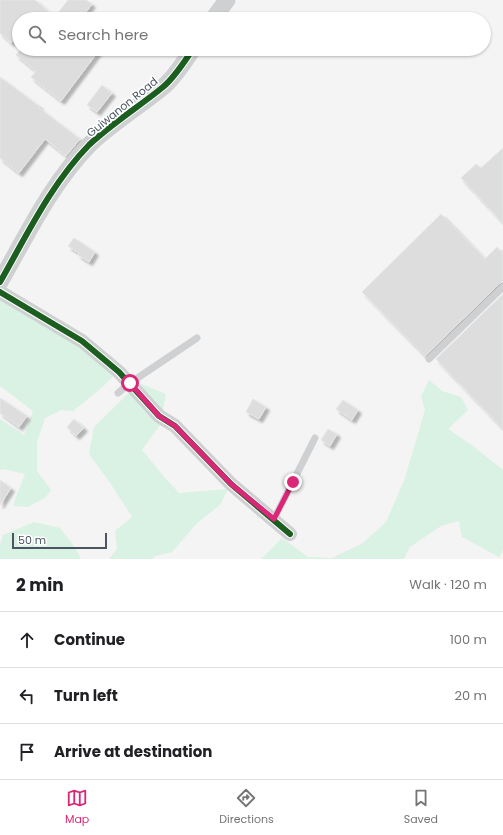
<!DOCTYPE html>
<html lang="en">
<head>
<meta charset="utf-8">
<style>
	body { margin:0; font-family:Poppins,sans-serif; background:#f2f2f2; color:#202124 }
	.scale { position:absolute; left:12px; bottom:10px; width:95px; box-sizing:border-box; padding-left:4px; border:2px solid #4a5661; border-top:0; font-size:11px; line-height:14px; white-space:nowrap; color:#4a5661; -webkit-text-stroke:3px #fff; paint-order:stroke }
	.stop { position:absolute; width:12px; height:12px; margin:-9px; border:3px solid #db2777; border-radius:50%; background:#fff }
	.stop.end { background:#db2777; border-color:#fff; box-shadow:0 1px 4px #0008 }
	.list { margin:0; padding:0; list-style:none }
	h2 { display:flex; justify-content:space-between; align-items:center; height:52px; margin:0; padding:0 16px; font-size:17px }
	h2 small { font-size:13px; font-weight:400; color:#757577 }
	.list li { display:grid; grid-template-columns:26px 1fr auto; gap:12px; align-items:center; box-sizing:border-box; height:56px; padding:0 16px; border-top:1px solid #e0e0e0 }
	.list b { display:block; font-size:15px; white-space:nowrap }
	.list em { font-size:13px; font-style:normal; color:#757577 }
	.icon { flex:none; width:22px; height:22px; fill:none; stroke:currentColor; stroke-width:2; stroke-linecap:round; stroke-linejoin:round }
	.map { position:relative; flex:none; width:503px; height:559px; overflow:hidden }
	.search { position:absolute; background:#fff; box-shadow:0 1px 3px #0004; left:12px; right:12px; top:12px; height:44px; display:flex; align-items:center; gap:10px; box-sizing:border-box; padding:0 14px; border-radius:22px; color:#757577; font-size:15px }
	.sheet { height:220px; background:#fff }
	nav { display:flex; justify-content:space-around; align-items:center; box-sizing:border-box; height:56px; border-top:1px solid #e0e0e0; background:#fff; font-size:11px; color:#757577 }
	nav a { display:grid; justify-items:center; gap:2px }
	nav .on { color:#db2777 }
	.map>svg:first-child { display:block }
	.green { fill:#d9f2e3 }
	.building { fill:#ddddde; stroke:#e5e6e7; filter:url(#shadow) }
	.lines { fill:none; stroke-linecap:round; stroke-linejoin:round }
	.service { stroke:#ced0d2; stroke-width:7 }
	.minor { stroke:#ced0d2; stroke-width:14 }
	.tertiary { stroke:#ced0d2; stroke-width:17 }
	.cycleway-casing { stroke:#fff; stroke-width:8 }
	.cycleway { stroke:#1b5e20; stroke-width:6 }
	.route { stroke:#db2777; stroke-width:5 }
	.labels { text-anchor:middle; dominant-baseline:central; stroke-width:3.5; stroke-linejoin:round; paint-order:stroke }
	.street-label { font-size:11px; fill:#4a5661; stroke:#fff }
</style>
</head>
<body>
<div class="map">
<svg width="503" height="559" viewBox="0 0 503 559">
	<defs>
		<filter id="shadow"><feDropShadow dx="3.5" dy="3.5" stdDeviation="1" flood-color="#0004"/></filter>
	</defs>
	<rect width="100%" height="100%" fill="#f4f4f4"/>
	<g class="green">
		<path d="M0 298 81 342 117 373 99 390 73 411 61 410 45 418 37 442V471L51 490 45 498 28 507 13 506 17 494 25 474 3 469 0 470V419L24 435 33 411 0 386Z"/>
		<path d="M429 380 442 391 461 397 468 410 448 429 473 446 503 470V550L499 557 462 537 459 521 441 526 410 547 404 559H261L282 538 308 557 332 558 363 543 386 522 404 481 425 410 421 396Z"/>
		<path d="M139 383 166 394 160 425 142 450 165 478 179 493 228 489 220 505 197 523 172 552 155 556 152 559H109L117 549 115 531 132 517 111 484 89 454 94 427Z"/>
		<path d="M34 522 60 528 76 549 81 559H0V545L3 535Z"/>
	</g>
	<g class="building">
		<path d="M0 0H35L55 17 68 0H86L92 4 81 19H19V33L11 43 0 33Z"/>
		<path d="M21 49H100L61 101 31 77 36 71 16 55Z"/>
		<path d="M0 77 40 107 39 108 80 139 66 156 45 139 19 173 0 158Z"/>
		<path d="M102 85 112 93 97 112 87 105Z"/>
		<path d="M503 148V223L461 178 476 164 481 168Z"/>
		<path d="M441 214 485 259 497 247 503 254V282L500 283 425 356 362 292Z"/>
		<path d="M74 238 95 252 89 262 78 255 79 253 68 246Z"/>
		<path d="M503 294V429L436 359Z"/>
		<path d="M0 398 27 416 19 427 0 413Z"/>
		<path d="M253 399 266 407 259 419 246 412Z"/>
		<path d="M343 400 358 410 352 420 336 409Z"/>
		<path d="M74 419 84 428 76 436 67 427Z"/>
		<path d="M328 429 337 434 330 446 321 440Z"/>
		<path d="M0 480 11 488 0 505Z"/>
	</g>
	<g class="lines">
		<g class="service">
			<path d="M429 359 503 287"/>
			<path d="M118 393 130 383 197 338"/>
			<path d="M274 519 315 438"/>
		</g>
		<path class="minor" d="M0 292 82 341 119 372 159 416 175 426 231 484 290 534"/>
		<g class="tertiary">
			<path d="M213 19 227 0"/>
			<path d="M0 282C27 235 51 184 89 145 111 124 140 106 163 87 175 77 184 62 193 49"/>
		</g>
		<g class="cycleway-casing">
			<g id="cycleway">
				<path d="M0 282C27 235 51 184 89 145 111 124 140 106 163 87 175 77 184 62 193 49"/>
				<path d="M0 292 82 341 119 372 159 416 175 426 231 484 290 534"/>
			</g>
		</g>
		<use href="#cycleway" class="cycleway"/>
	</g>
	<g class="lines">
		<path class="route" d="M130 383 159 416 175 426 231 484 274 519 293 482"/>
	</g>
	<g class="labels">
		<g class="street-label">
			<text transform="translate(122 107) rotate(-39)">Guiwanon Road</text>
		</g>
	</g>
</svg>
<div class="scale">50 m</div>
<div class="stop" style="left:130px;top:383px"></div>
<div class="stop end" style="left:293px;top:482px"></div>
<div class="search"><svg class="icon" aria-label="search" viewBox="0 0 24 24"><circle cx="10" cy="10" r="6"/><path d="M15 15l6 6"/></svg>Search here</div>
</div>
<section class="sheet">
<h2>2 min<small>Walk · 120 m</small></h2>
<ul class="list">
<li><svg class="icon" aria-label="ahead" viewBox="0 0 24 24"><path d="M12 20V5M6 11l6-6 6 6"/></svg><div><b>Continue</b></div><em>100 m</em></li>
<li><svg class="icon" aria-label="left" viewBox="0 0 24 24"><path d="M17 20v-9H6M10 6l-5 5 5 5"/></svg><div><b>Turn left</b></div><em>20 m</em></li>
<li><svg class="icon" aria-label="arrive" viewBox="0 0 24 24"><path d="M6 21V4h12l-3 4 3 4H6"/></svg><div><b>Arrive at destination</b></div></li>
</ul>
</section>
<nav>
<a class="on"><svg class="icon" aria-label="map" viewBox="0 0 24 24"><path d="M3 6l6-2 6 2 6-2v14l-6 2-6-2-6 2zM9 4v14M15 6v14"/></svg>Map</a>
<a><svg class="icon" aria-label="directions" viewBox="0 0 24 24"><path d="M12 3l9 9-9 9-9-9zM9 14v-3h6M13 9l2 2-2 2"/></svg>Directions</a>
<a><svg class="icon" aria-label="saved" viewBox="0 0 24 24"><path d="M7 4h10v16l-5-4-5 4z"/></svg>Saved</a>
</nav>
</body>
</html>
